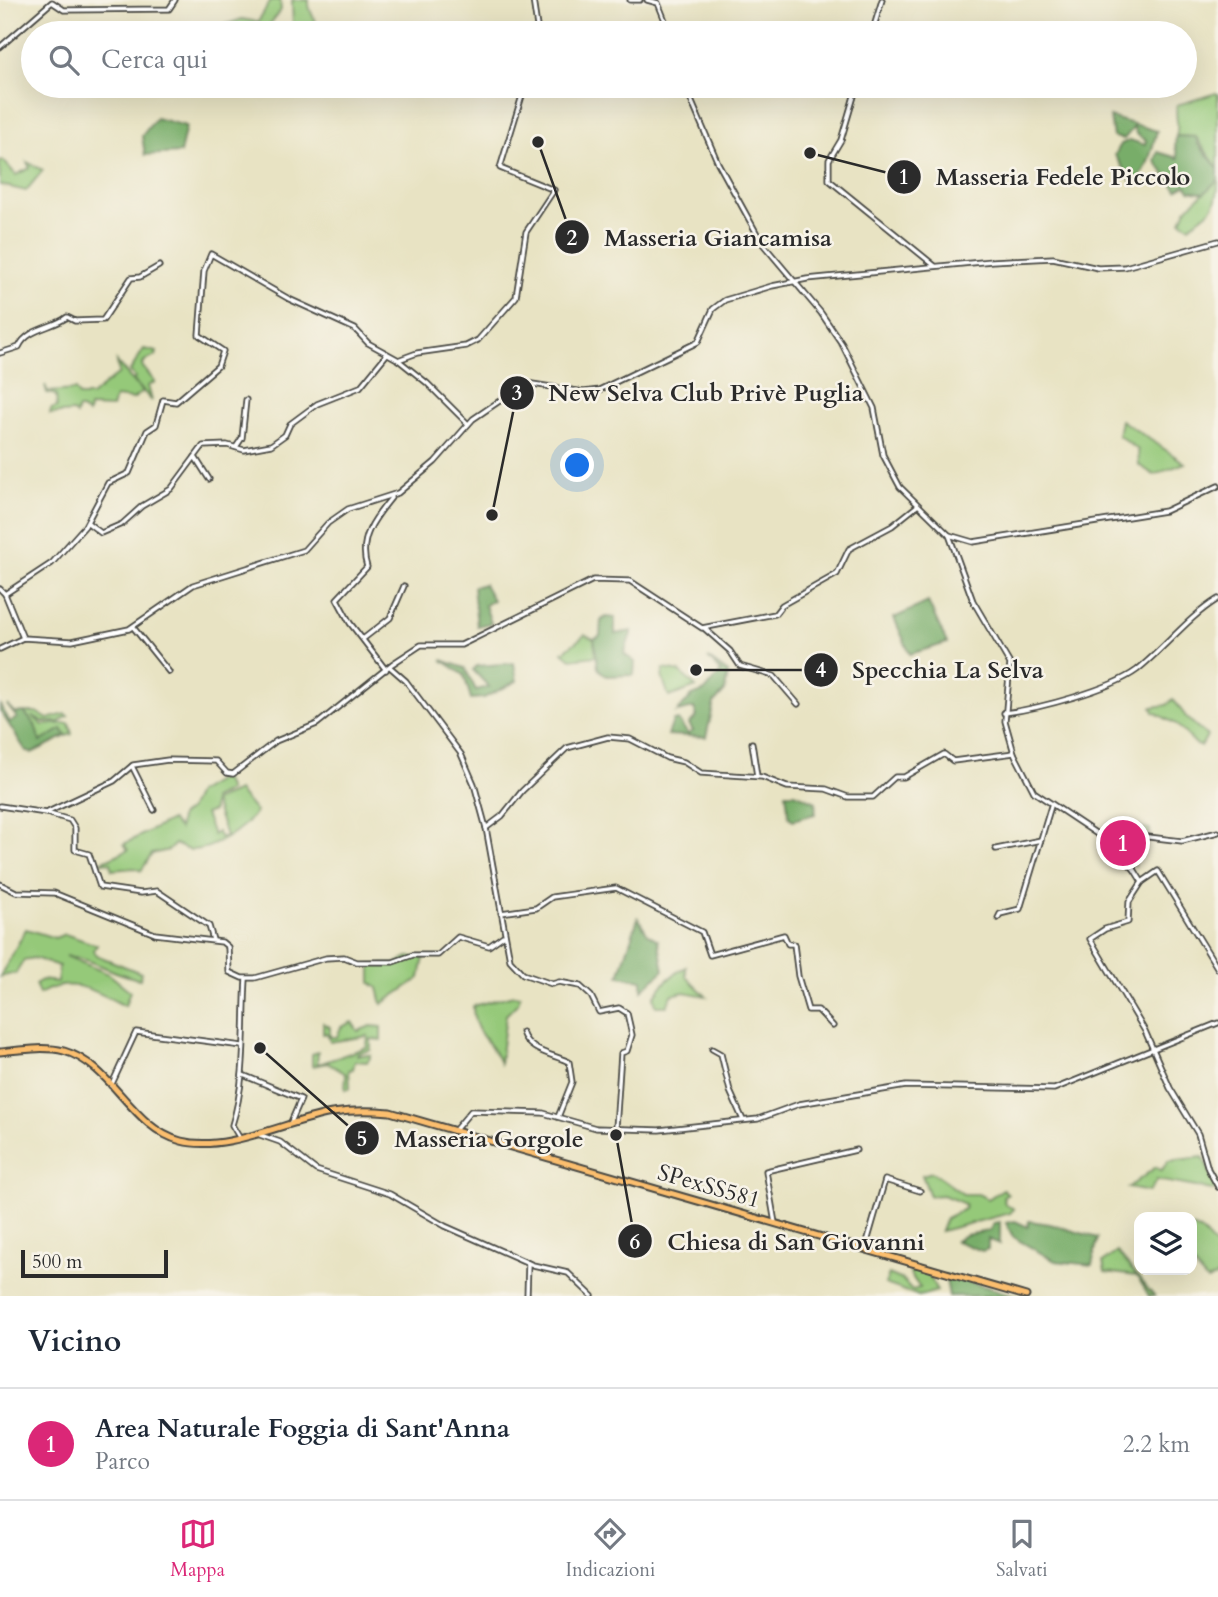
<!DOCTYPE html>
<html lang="it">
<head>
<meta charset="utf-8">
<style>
	body { margin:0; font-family:Cardo,serif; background:#f6f6f7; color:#1f2937 }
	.controls { position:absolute; right:21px; bottom:21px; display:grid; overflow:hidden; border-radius:14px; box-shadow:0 7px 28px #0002 }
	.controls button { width:63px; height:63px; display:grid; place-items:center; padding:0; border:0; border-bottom:2px solid #e0e1e3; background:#fff; color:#1f2937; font:35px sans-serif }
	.scale { position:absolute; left:21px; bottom:18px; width:147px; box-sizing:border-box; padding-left:7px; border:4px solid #2b2b2b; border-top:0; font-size:19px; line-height:24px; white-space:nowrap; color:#2b2b2b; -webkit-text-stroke:5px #f7f3e8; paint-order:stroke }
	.you { position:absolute; left:578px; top:466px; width:24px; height:24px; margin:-18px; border:5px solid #fff; border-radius:50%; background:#1a73e8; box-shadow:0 0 0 10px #1a73e833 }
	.badge { display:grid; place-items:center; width:46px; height:46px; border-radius:50%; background:#db2777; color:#fff; font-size:23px; font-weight:700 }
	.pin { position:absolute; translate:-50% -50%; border:4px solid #fff; box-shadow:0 2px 7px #0006 }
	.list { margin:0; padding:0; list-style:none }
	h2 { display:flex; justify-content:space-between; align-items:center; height:91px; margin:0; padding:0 28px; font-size:30px }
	h2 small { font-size:23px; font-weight:400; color:#747a83 }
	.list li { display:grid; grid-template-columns:46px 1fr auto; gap:21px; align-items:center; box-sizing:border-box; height:112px; padding:0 28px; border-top:2px solid #e0e1e3 }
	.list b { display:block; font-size:26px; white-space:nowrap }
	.list p { margin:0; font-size:23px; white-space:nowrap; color:#747a83 }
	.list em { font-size:23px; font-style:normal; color:#747a83 }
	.icon { flex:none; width:38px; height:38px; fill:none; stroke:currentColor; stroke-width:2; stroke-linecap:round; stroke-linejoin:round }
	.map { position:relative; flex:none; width:1218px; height:1296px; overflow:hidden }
	.search { position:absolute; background:#fff; box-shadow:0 7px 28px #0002; left:21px; right:21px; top:21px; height:77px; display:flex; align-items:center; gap:18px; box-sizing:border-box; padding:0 24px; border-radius:38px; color:#747a83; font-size:26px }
	.sheet { height:203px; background:#fff }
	nav { display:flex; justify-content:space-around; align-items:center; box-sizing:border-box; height:98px; border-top:2px solid #e0e1e3; background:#fff; font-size:19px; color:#747a83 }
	nav a { display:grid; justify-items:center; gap:4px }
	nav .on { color:#db2777 }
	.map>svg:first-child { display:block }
	.green { fill:#95c979; stroke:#607a52; stroke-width:2 }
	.forest { fill:#78ad69; stroke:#526c4a; stroke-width:2 }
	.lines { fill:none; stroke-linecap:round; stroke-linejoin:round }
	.minor-casing { stroke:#474742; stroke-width:7 }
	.major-casing { stroke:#474742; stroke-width:9 }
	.minor { stroke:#fff; stroke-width:3.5 }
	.major { stroke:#fbbe6e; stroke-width:5 }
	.labels { text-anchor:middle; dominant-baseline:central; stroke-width:5; stroke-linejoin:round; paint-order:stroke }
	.street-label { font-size:23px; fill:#2b2b2b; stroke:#f7f3e8 }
	.leader { fill:none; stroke:#2b2b2b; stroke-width:2.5 }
	.callout-dot { fill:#2b2b2b; stroke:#f7f3e8; stroke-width:2.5 }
	.mark-label { font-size:21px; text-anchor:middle; font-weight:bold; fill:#fff }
	.callout-label { font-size:24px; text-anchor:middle; font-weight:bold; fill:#2b2b2b; stroke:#f7f3e8; stroke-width:5; stroke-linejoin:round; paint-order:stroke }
</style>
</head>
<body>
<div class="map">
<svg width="1218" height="1296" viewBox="0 0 1218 1296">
	<rect width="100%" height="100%" fill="#f7f3e8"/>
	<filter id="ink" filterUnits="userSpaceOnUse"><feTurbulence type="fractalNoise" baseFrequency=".0143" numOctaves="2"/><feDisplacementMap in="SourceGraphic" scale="14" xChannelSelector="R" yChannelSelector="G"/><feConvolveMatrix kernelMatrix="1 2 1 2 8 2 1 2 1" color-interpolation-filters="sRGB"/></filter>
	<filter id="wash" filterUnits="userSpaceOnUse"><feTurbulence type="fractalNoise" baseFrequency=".00686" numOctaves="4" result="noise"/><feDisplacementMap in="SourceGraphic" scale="28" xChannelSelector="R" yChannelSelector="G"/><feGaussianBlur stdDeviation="1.57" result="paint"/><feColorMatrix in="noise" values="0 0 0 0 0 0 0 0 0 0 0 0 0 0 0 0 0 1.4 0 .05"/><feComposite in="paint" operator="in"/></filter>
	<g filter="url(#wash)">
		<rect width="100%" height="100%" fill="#e8e3c3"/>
		<g class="green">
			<path d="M271 0H280L281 10 263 33H225L224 25 242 19 258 22Z"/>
			<path d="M292 0H309C307 13 320 22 317 33H297L293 28Z"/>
			<path d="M1216 93 1218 94V168L1196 137 1176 136C1180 125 1174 115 1177 105Z"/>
			<path d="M0 161H4L16 175 30 168 27 162 43 170 26 191 0 185Z"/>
			<path d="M1218 180C1218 208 1212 210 1189 226L1181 221 1186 209Z"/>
			<path d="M144 349 157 352 156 356 145 361 142 366 155 382 148 386 152 401 133 380 135 378 130 371Z"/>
			<path d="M117 362 142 392 133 399 115 397 112 408 89 407 88 414 81 409H78L76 415 73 412 50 414 51 409 57 407 56 395 47 393 45 385 48 392 75 390 79 396H91L119 373Z"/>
			<path d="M1121 420 1185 463 1154 475 1139 465 1138 450 1118 435Z"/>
			<path d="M585 635 594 639 596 656 571 659 563 652Z"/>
			<path d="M664 669 680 672 696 687 669 697 662 676Z"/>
			<path d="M1173 699 1187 718 1207 736 1201 746 1197 745 1176 724 1154 712 1152 707 1167 705Z"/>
			<path d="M24 712H36L48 719 65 714 68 716 59 722H44L32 716 43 725 69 723 72 734 66 736 62 729 40 743 35 725Z"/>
			<path d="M220 779 225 781 229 791 213 799V811L205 814 213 835 217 832 220 838 226 836 214 801 238 791 256 812C243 829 213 851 190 850 185 850 180 846 175 844L169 850 152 854 141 871 135 868 112 870 111 863 101 862 128 850 124 844 171 820 179 829 180 816 189 810 197 793Z"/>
			<path d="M1128 826 1150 829V834L1143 833 1136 838 1135 865 1102 835Z"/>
			<path d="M26 929 55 938 65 934 97 945 94 950 96 955 141 973 140 979C114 975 92 958 66 956L109 974 130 991 125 1006C95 991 71 975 39 994L35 984 42 980 57 982 59 966 34 958 24 960 16 973 0 977Z"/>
			<path d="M408 957H424L420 978 382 1004 378 988 371 983V965L395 964Z"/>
			<path d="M686 967V976L706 996 684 992 672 995 667 1006H656L654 997C662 984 672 974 686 967Z"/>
			<path d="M513 995 520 996 518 1003 506 1015 500 1063C489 1037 474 1037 473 1006Z"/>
			<path d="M352 1022 358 1031 371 1026 381 1027V1040L371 1039V1050L358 1053 357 1055H370V1058L367 1062 355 1061 353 1069 349 1070 350 1088 345 1090 346 1074 328 1063 312 1066V1054L318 1052 317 1063H322L367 1047 368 1036 330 1042 327 1033 323 1034V1023L330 1027V1037H337L341 1027Z"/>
			<path d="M1203 1157 1218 1191 1157 1180 1149 1192 1128 1188 1156 1167 1161 1171 1168 1161Z"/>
			<path d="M932 1172 963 1194H978L988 1199 1003 1189 1008 1194 1003 1196 1005 1204 1014 1209 1010 1213 941 1231 946 1218 964 1209 965 1204 943 1195 930 1196 922 1175Z"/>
			<path d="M1192 1227 1200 1230 1218 1249V1276L1207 1281 1192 1264Z"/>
			<path d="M1117 1252 1154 1296H1149L1137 1276 1105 1272 1103 1262Z"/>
			<path d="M913 1269 927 1271 937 1291 919 1296 885 1284 889 1274 903 1280 912 1290 920 1288 910 1274Z"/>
		</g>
		<g class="forest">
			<path d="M1110 117 1157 131C1151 151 1149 169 1134 185L1115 155 1121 144 1130 140 1145 145 1146 141 1136 134 1134 127 1124 139 1113 137Z"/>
			<path d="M156 118 186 126 180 153 145 155 142 136Z"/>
			<path d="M1176 136 1196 137 1198 144 1218 168V180L1204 193 1190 190 1186 185 1177 190 1155 161 1158 152 1178 158 1175 146Z"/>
			<path d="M484 584 493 600 485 605 491 623 477 626 473 587Z"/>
			<path d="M928 602 947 643 910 654 894 618Z"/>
			<path d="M606 617 615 618V634L632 631 624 654 635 662 634 675 606 676 598 668 594 639 600 636 601 620Z"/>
			<path d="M708 658 728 673 725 691 714 703 706 737 668 735 673 721 678 720 688 734 693 731 689 724 697 716 694 708 677 712 692 696 705 691 721 672Z"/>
			<path d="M442 660 465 668 476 690 489 687 473 670 477 666 514 663 517 681 484 698 471 699 464 675Z"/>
			<path d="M0 705 10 722 17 718 7 705 15 713 24 712 35 725 40 742 62 729 66 736 32 753 26 751 0 711Z"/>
			<path d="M786 793H795L816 802 815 814 793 820 789 817Z"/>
			<path d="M638 918 648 934 658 940 664 970 642 990V980L619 976Z"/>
			<path d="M1015 1221 1028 1227 1029 1221 1050 1224 1098 1238 1092 1265 1055 1261 1013 1237 1006 1223Z"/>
			<path d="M1000 1222V1244L988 1239V1249L982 1251 956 1241 965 1235 989 1231 994 1223Z"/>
			<path d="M945 1275 1017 1296H949Z"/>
		</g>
	</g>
	<g filter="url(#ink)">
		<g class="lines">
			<g class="minor-casing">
				<g id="minor">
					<path d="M533 0 538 33"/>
					<path d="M630 0H640"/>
					<path d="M647 0 658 3 670 33"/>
					<path d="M872 33 882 0"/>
					<path d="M0 47 52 2 64 10 169 9 175 0"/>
					<path d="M685 86 718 163 762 243 821 313 842 344 874 408 883 455 900 487 949 535 973 601 1010 664 1005 721 1014 753 1034 792 1103 838 1134 869 1140 836 1182 841 1218 832"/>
					<path d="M857 86 841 140 829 160V180L935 266"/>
					<path d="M0 353 19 347C27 328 54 328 67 317L75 321 103 320 131 278 140 277 159 266"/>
					<path d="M398 360 417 353 466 346 478 340 516 297 526 232 554 190 500 168 525 86"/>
					<path d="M236 447 242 438 246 400"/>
					<path d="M195 457 209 479"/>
					<path d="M88 523 101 533 122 524 142 506 171 489 203 446 227 445 244 450 271 445 285 435 290 424 317 404 360 387 387 354"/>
					<path d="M949 535 973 542 1165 511 1218 486"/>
					<path d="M0 589 5 594 23 638"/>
					<path d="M5 594 52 563 85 526 108 483 129 473 147 431 156 425 163 400 176 402 218 366 223 351 199 335 204 271 211 254 289 299 355 329 368 343 397 359 427 383 468 424"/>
					<path d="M133 627 169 672"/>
					<path d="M705 629 730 651 740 666 774 676 798 704"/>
					<path d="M363 639 390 618 404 586"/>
					<path d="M0 649 23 638 72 641 129 629 193 585 304 550 328 523 348 509 398 493 435 462 473 419 526 383 584 392 599 390 698 342 713 309 725 300 772 286 807 279 992 261 1053 258 1098 268 1125 267 1218 241"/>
					<path d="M390 667 406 681 461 754 474 784 486 828 510 960 523 974 552 984 559 982 580 986 591 996 599 1012 619 1008 627 1013 632 1035 627 1051 621 1053 616 1128"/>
					<path d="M386 670 350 623 337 599 367 567C358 539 374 519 391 498"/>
					<path d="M1004 713C1037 709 1110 690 1137 670 1165 648 1187 618 1218 599"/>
					<path d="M752 743 757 776"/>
					<path d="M132 766 154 810"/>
					<path d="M0 806 46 813 114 781 133 765 168 760 216 761 227 773 233 774 276 741 317 724 392 664 421 645H461L593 580 630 581 702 628 775 614 782 605 837 574 849 549 892 526 917 506"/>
					<path d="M46 813 70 820 75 828V850L89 854 100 887 141 893 157 891 209 926 213 940"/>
					<path d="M486 828 502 816 522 791 567 748 608 737 630 739 667 758 684 762 701 773 762 777 787 787 826 789 848 797H873L895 777H904L944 754 953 761 1014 753"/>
					<path d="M996 849 1041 840"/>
					<path d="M1134 869 1142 882 1129 902 1128 922 1105 929 1090 939 1145 1031 1170 1088 1198 1134 1208 1169 1218 1187"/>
					<path d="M1142 882 1158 871 1218 969"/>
					<path d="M0 884 16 892 54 893 155 934 222 942 228 947 229 972 242 978H255L326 958 344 957 357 962H393L413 955H438L458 937 489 946 503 936"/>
					<path d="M501 913 536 908 552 897 616 888 702 932 710 955 784 935 788 944H794L798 976 808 1010H818L833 1026"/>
					<path d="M998 918 1000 914 1020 909 1051 806"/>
					<path d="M522 1032C528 1052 553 1054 569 1062L572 1082 558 1117"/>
					<path d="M712 1049 721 1054 730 1091 743 1120"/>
					<path d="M243 1075 301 1099 291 1122"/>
					<path d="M111 1086 136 1032 242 1046"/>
					<path d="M455 1130 471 1111 543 1113 596 1128 659 1130 758 1119 799 1104 906 1086 1054 1089 1218 1023"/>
					<path d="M260 1135 280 1142 316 1170 390 1194 445 1226 533 1265 568 1273 592 1296"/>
					<path d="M239 1137 232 1125C247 1078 243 1027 246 979"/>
					<path d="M775 1223 766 1171 856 1150"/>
					<path d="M865 1249 885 1180 920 1191"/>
					<path d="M527 1296 528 1263"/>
				</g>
			</g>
			<g class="major-casing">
				<path id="major" d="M0 1052C21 1050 44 1046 64 1051 113 1065 131 1128 181 1141 226 1153 286 1121 332 1113 352 1110 371 1110 390 1112L1026 1296"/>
			</g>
			<use href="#minor" class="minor"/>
			<use href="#major" class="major"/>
		</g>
	</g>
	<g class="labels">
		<g class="street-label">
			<text transform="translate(709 1186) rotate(16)">SPexSS581</text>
		</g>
	</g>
	<path class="leader" d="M810 153L904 177M538 142L572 237M492 515L517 393M696 670L821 670M260 1048L362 1138M616 1135L635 1241"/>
	<g class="callout-dot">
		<circle cx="810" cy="153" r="7"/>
		<circle cx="538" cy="142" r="7"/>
		<circle cx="492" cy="515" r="7"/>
		<circle cx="696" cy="670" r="7"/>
		<circle cx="260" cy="1048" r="7"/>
		<circle cx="616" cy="1135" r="7"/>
		<circle cx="904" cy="177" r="18"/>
		<circle cx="572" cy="237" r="18"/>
		<circle cx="517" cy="393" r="18"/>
		<circle cx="821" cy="670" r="18"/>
		<circle cx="362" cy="1138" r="18"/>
		<circle cx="635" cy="1241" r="18"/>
	</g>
	<g class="mark-label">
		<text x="904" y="184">1</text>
		<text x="572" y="245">2</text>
		<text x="517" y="400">3</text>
		<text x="821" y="677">4</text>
		<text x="362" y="1146">5</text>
		<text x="635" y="1249">6</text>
	</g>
	<g class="callout-label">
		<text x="1063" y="185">Masseria Fedele Piccolo</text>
		<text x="718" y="246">Masseria Giancamisa</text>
		<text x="706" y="401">New Selva Club Privè Puglia</text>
		<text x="948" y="678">Specchia La Selva</text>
		<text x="489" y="1147">Masseria Gorgole</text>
		<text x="796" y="1250">Chiesa di San Giovanni</text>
	</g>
</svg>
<div class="controls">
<button><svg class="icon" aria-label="layers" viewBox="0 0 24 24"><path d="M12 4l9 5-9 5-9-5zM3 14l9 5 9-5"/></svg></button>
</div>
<div class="scale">500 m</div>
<div class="you"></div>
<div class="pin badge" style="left:1123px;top:843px">1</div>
<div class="search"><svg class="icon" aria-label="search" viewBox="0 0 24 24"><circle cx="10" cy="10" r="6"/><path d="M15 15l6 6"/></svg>Cerca qui</div>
</div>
<section class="sheet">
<h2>Vicino<small></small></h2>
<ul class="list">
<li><span class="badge">1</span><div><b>Area Naturale Foggia di Sant'Anna</b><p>Parco</p></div><em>2.2 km</em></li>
</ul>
</section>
<nav>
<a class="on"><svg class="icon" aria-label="map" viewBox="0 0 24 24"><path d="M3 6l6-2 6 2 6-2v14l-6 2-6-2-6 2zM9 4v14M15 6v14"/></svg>Mappa</a>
<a><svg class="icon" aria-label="directions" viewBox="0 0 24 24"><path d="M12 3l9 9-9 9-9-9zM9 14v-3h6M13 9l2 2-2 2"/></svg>Indicazioni</a>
<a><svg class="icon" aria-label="saved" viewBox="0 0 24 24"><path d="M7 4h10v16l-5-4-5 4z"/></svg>Salvati</a>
</nav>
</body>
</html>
